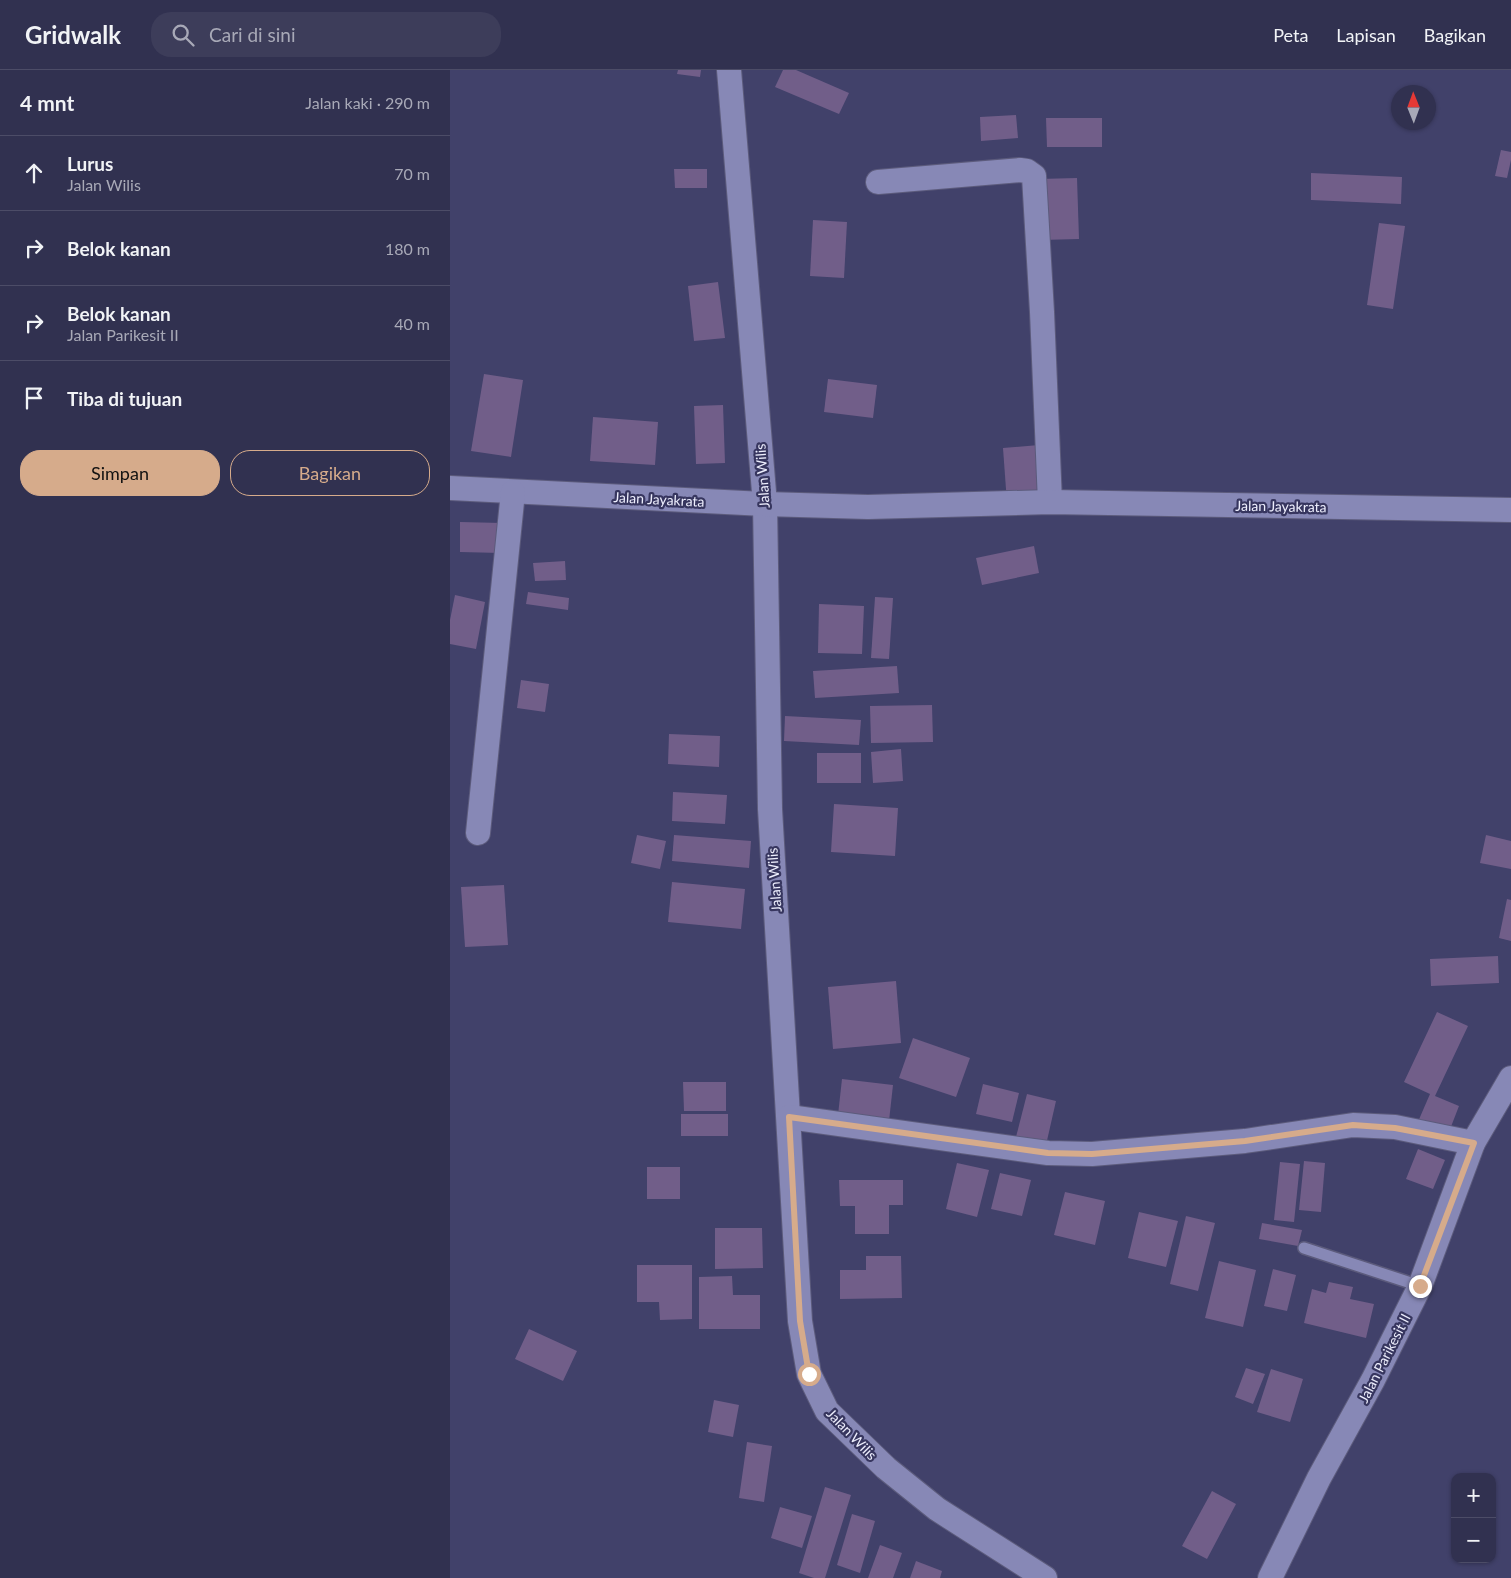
<!DOCTYPE html>
<html lang="id">
<head>
<meta charset="utf-8">
<style>
	body { margin:0; font-family:Lato,sans-serif; background:#3d3d5a; color:#f1f3f6 }
	.controls { position:absolute; right:15px; bottom:15px; display:grid; overflow:hidden; border-radius:10px; box-shadow:0 1px 4px #0004 }
	.controls button { width:45px; height:45px; display:grid; place-items:center; padding:0; border:0; border-bottom:1px solid #4c4c67; background:#313150; color:#f1f3f6; font:25px sans-serif }
	.compass { position:absolute; left:941px; top:15px; width:45px; height:45px; border-radius:50%; background:#313150; box-shadow:0 1px 4px #0004; rotate:359deg }
	.stop { position:absolute; width:15px; height:15px; margin:-11px; border:4px solid #d6ab8b; border-radius:50%; background:#fff }
	.stop.end { background:#d6ab8b; border-color:#fff; box-shadow:0 1px 5px #0008 }
	.list { margin:0; padding:0; list-style:none }
	h2 { display:flex; justify-content:space-between; align-items:center; height:65px; margin:0; padding:0 20px; font-size:21px }
	h2 small { font-size:16px; font-weight:400; color:#a8a9b7 }
	.list li { display:grid; grid-template-columns:32px 1fr auto; gap:15px; align-items:center; box-sizing:border-box; height:75px; padding:0 20px; border-top:1px solid #4c4c67 }
	.list b { display:block; font-size:19px; white-space:nowrap }
	.list p { margin:0; font-size:16px; white-space:nowrap; color:#a8a9b7 }
	.list em { font-size:16px; font-style:normal; color:#a8a9b7 }
	.actions { display:flex; gap:10px; padding:15px 20px }
	.actions a { flex:1; padding:11px 0; border:1px solid #d6ab8b; border-radius:20px; text-align:center; font-size:18px; color:#d6ab8b }
	.actions .main { background:#d6ab8b; color:#111 }
	.icon { flex:none; width:28px; height:28px; fill:none; stroke:currentColor; stroke-width:2; stroke-linecap:round; stroke-linejoin:round }
	.map { position:relative; flex:none; width:1061px; height:1508px; overflow:hidden }
	header { display:flex; align-items:center; gap:30px; box-sizing:border-box; height:70px; padding:0 25px; background:#313150; border-bottom:1px solid #4c4c67 }
	header strong { font-size:24px }
	nav { display:flex; gap:28px; margin-inline-start:auto; font-size:18px }
	.search { width:350px; height:45px; background:#3d3d5a; display:flex; align-items:center; gap:12px; box-sizing:border-box; padding:0 18px; border-radius:20px; color:#a8a9b7; font-size:19px }
	main { display:flex }
	aside { flex:1; background:#313150 }
	.map>svg:first-child { display:block }
	.building { fill:#715e89 }
	.lines { fill:none; stroke-linecap:round; stroke-linejoin:round }
	.service-casing { stroke:#5c5b7c; stroke-width:14 }
	.minor-casing { stroke:#5c5b7c; stroke-width:26 }
	.service { stroke:#8788b6; stroke-width:11 }
	.minor { stroke:#8788b6; stroke-width:24 }
	.route { stroke:#d6ab8b; stroke-width:6 }
	.labels { text-anchor:middle; dominant-baseline:central; stroke-width:4.5; stroke-linejoin:round; paint-order:stroke }
	.street-label { font-size:14px; fill:#edeefd; stroke:#37365f }
</style>
</head>
<body>
<header>
<strong>Gridwalk</strong>
<div class="search"><svg class="icon" aria-label="search" viewBox="0 0 24 24"><circle cx="10" cy="10" r="6"/><path d="M15 15l6 6"/></svg>Cari di sini</div>
<nav><a>Peta</a><a>Lapisan</a><a>Bagikan</a></nav>
</header>
<main>
<aside>
<h2>4 mnt<small>Jalan kaki · 290 m</small></h2>
<ul class="list">
<li><svg class="icon" aria-label="ahead" viewBox="0 0 24 24"><path d="M12 20V5M6 11l6-6 6 6"/></svg><div><b>Lurus</b><p>Jalan Wilis</p></div><em>70 m</em></li>
<li><svg class="icon" aria-label="right" viewBox="0 0 24 24"><path d="M7 20v-9h11M14 6l5 5-5 5"/></svg><div><b>Belok kanan</b></div><em>180 m</em></li>
<li><svg class="icon" aria-label="right" viewBox="0 0 24 24"><path d="M7 20v-9h11M14 6l5 5-5 5"/></svg><div><b>Belok kanan</b><p>Jalan Parikesit II</p></div><em>40 m</em></li>
<li><svg class="icon" aria-label="arrive" viewBox="0 0 24 24"><path d="M6 21V4h12l-3 4 3 4H6"/></svg><div><b>Tiba di tujuan</b></div></li>
</ul>
<div class="actions"><a class="main">Simpan</a><a>Bagikan</a></div>
</aside>
<div class="map">
<svg width="1061" height="1508" viewBox="0 0 1061 1508">
	<rect width="100%" height="100%" fill="#41416a"/>
	<g class="building">
		<path d="M228 0H251L250 7 227 4Z"/>
		<path d="M333 0H346L399 23 389 44 325 17Z"/>
		<path d="M566 45 568 68 531 71 530 47Z"/>
		<path d="M596 48H652V77H597Z"/>
		<path d="M1051 80 1061 82V90L1057 108 1045 106Z"/>
		<path d="M224 99H257V118H225Z"/>
		<path d="M861 103 952 107 951 134 861 130Z"/>
		<path d="M627 108 629 169 591 170 589 109Z"/>
		<path d="M363 150 397 152 394 208 360 206Z"/>
		<path d="M929 153 955 156 943 239 917 235Z"/>
		<path d="M268 212 275 268 244 271 238 216Z"/>
		<path d="M34 304 73 310 61 387 21 381Z"/>
		<path d="M378 309 427 315 423 348 374 342Z"/>
		<path d="M273 335 275 393 246 394 244 336Z"/>
		<path d="M143 347 208 352 205 395 140 391Z"/>
		<path d="M589 375 593 430 557 433 553 378Z"/>
		<path d="M10 452 52 453 51 483 10 482Z"/>
		<path d="M584 476 589 503 532 515 526 488Z"/>
		<path d="M115 491 116 510 85 511 83 493Z"/>
		<path d="M78 522 119 528 118 540 76 534Z"/>
		<path d="M5 525 35 532 26 579 0 574V550Z"/>
		<path d="M425 527 443 528 439 589 421 588Z"/>
		<path d="M369 534 414 536 412 584 368 583Z"/>
		<path d="M447 596 449 623 365 628 363 601Z"/>
		<path d="M71 610 99 614 95 642 67 638Z"/>
		<path d="M482 635 483 672 421 673 420 636Z"/>
		<path d="M335 646 411 650 409 675 334 671Z"/>
		<path d="M219 664 270 666 269 697 218 694Z"/>
		<path d="M451 679 453 711 423 713 421 682Z"/>
		<rect x="367" y="683" width="44" height="30"/>
		<path d="M223 722 277 725 275 754 222 751Z"/>
		<path d="M384 734 448 738 445 786 381 782Z"/>
		<path d="M187 765 216 771 210 799 181 793Z"/>
		<path d="M224 765 301 771 299 798 222 791Z"/>
		<path d="M1036 765 1061 771V799L1030 793Z"/>
		<path d="M222 812 295 819 291 859 218 852Z"/>
		<path d="M54 815 58 875 15 877 11 817Z"/>
		<path d="M1057 829 1061 830V871L1049 868Z"/>
		<path d="M1048 886 1049 913 981 916 980 889Z"/>
		<path d="M446 911 451 973 383 979 378 917Z"/>
		<path d="M987 942 1018 956 985 1026 1009 1036 997 1067 967 1054 980 1024 954 1012Z"/>
		<path d="M463 968 520 988 506 1027 449 1008Z"/>
		<path d="M392 1009 443 1015 439 1051 388 1045Z"/>
		<path d="M233 1012H276V1041H234Z"/>
		<path d="M533 1014 569 1023 562 1052 526 1044Z"/>
		<path d="M577 1024 606 1031 596 1075 566 1067Z"/>
		<rect x="231" y="1044" width="47" height="22"/>
		<path d="M968 1079 995 1090 983 1119 956 1109Z"/>
		<path d="M854 1091 875 1093 871 1142 849 1140Z"/>
		<path d="M830 1092 850 1094 844 1152 824 1150Z"/>
		<path d="M507 1093 539 1100 527 1147 496 1139Z"/>
		<rect x="197" y="1097" width="33" height="32"/>
		<path d="M550 1103 581 1110 572 1146 541 1139Z"/>
		<path d="M389 1110H453V1135H439V1164H405V1136H390Z"/>
		<path d="M615 1122 655 1131 645 1175 604 1165Z"/>
		<path d="M689 1142 728 1151 716 1197 678 1188Z"/>
		<path d="M736 1146 765 1153 748 1221 720 1214Z"/>
		<path d="M812 1153 852 1160 848 1176 809 1169Z"/>
		<path d="M265 1158H312L313 1198 265 1199Z"/>
		<path d="M416 1186H451L452 1228 390 1229V1200H416Z"/>
		<path d="M769 1191 806 1200 793 1257 755 1248Z"/>
		<path d="M187 1195H242V1249L210 1250 209 1232H187Z"/>
		<path d="M823 1199 846 1205 837 1241 814 1236Z"/>
		<path d="M282 1206 283 1225H310V1259H249V1207Z"/>
		<path d="M879 1212 903 1217 900 1229 924 1234 916 1268 854 1253 862 1219 876 1223Z"/>
		<path d="M79 1259 127 1281 113 1311 65 1289Z"/>
		<path d="M796 1298 815 1304 803 1334 785 1327Z"/>
		<path d="M821 1299 853 1309 840 1352 807 1342Z"/>
		<path d="M264 1330 289 1335 283 1367 258 1362Z"/>
		<path d="M297 1372 322 1376 314 1432 289 1428Z"/>
		<path d="M375 1417 401 1425 375 1508H364L349 1503Z"/>
		<path d="M762 1421 786 1434 757 1489 732 1476Z"/>
		<path d="M330 1437 362 1446 352 1478 321 1468Z"/>
		<path d="M402 1444 425 1451 410 1503 387 1495Z"/>
		<path d="M430 1475 452 1483 443 1508H418Z"/>
		<path d="M466 1491 492 1501 490 1508H460Z"/>
	</g>
	<g class="lines">
		<g class="service-casing">
			<path id="service" d="M854 1178 970 1216"/>
		</g>
		<g class="minor-casing">
			<g id="minor">
				<path d="M279 0 315 434 320 739 350 1251 359 1304 377 1341 436 1398 487 1439 595 1508"/>
				<path d="M428 112 570 100 577 101 584 106 592 242 600 432"/>
				<path d="M0 418 315 434 418 437 600 432 1061 440"/>
				<path d="M28 763 63 422"/>
				<path d="M339 1047 598 1083 642 1084 795 1071 903 1055 945 1057 1023 1073"/>
				<path d="M820 1508 869 1408 923 1310 970 1216 1023 1073 1061 1008"/>
			</g>
		</g>
		<use href="#service" class="service"/>
		<use href="#minor" class="minor"/>
	</g>
	<g class="lines">
		<path class="route" d="M359 1304 350 1251 339 1047 598 1083 642 1084 795 1071 903 1055 945 1058 1024 1073 970 1216"/>
	</g>
	<g class="labels">
		<g class="street-label">
			<text transform="translate(312 406) rotate(-94)">Jalan Wilis</text>
			<text transform="translate(209 429) rotate(3)">Jalan Jayakrata</text>
			<text transform="translate(831 436) rotate(1)">Jalan Jayakrata</text>
			<text transform="translate(324 810) rotate(-94)">Jalan Wilis</text>
			<text transform="translate(934 1288) rotate(-63)">Jalan Parikesit II</text>
			<text transform="translate(402 1364) rotate(46)">Jalan Wilis</text>
		</g>
	</g>
</svg>
<div class="controls">
<button>+</button>
<button>−</button>
</div>
<svg class="compass" viewBox="-18 -18 36 36"><path d="M0-13l5 13h-10z" fill="#e53935"/><path d="M0 13l5-13h-10z" fill="#a8a9b7"/></svg>
<div class="stop" style="left:359px;top:1304px"></div>
<div class="stop end" style="left:970px;top:1216px"></div>
</div>
</main>
</body>
</html>
